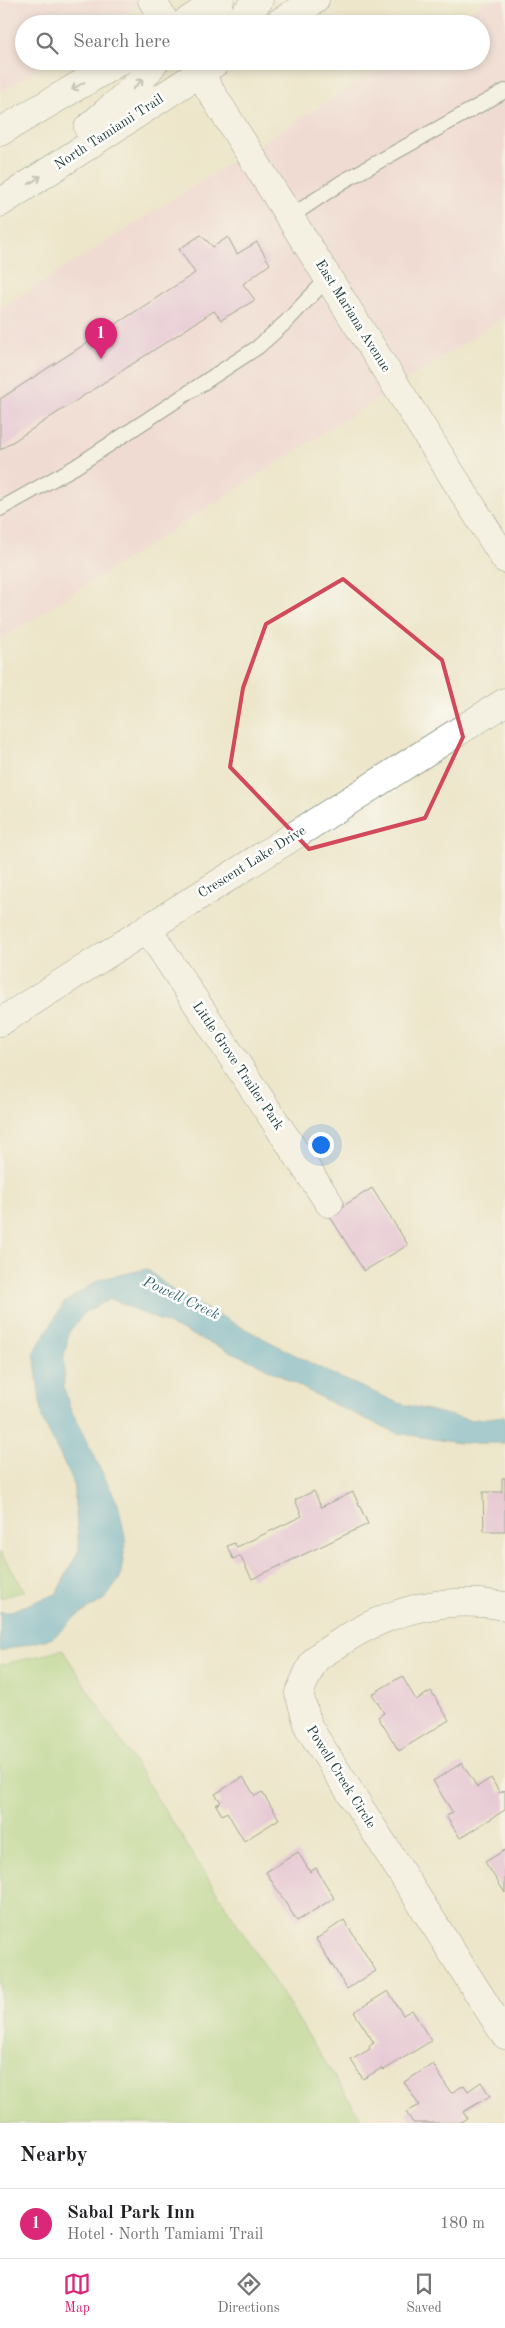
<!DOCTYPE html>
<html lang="en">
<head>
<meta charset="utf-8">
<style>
	body { margin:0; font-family:"Old Standard TT",serif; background:#f6f6f6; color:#202124 }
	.you { position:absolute; left:320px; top:1144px; width:18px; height:18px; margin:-12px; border:4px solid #fff; border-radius:50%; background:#1a73e8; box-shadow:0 0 0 8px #1a73e833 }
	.badge { display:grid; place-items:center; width:32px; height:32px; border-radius:50%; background:#db2777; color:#fff; font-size:16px; font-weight:700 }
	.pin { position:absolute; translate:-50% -41px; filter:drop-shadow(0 1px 2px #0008) }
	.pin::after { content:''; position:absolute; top:26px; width:18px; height:15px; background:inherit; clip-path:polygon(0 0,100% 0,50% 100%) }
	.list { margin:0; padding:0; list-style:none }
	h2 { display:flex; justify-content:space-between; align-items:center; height:65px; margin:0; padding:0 20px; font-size:21px }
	h2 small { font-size:16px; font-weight:400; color:#757577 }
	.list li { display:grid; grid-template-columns:32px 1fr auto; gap:15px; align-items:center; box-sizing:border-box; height:70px; padding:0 20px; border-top:1px solid #e0e0e0 }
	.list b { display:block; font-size:19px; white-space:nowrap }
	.list p { margin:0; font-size:16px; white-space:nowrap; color:#757577 }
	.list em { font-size:16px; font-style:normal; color:#757577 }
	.icon { flex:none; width:28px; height:28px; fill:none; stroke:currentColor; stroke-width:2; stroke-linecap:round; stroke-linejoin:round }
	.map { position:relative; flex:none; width:505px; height:2123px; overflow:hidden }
	.search { position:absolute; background:#fff; box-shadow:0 2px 8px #0003; left:15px; right:15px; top:15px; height:55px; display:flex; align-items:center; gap:12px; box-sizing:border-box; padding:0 18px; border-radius:28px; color:#757577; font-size:19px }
	.sheet { height:135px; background:#fff }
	nav { display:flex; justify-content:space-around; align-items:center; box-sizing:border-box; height:70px; border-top:1px solid #e0e0e0; background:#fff; font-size:14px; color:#757577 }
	nav a { display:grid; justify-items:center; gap:2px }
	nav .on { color:#db2777 }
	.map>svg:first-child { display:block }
	.built { fill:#f4cfde }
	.green { fill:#a8d683; stroke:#648a5c }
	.water { fill:#55abd1; stroke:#3a7482 }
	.building { fill:#e1a9e3 }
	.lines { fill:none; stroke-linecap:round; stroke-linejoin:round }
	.service-casing { stroke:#3e564a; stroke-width:16 }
	.minor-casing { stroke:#3e564a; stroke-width:29 }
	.primary-casing { stroke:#3e564a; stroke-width:29 }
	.service { stroke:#fff; stroke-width:14 }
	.minor { stroke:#fff; stroke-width:28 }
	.primary { stroke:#fff; stroke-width:28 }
	.oneway { stroke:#8f9e9a }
	.marked { fill:none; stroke:#d1495b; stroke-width:4; stroke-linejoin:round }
	.labels { text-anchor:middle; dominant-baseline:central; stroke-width:5; stroke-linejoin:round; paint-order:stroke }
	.street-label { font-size:14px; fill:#1f3d34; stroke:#fff }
	.water-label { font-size:15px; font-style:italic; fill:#32646b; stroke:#fff }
</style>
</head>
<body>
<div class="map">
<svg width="505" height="2123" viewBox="0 0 505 2123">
	<rect width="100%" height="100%" fill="#fff"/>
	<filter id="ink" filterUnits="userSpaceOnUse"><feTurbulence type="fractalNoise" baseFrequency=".02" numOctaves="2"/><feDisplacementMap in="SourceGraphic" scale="10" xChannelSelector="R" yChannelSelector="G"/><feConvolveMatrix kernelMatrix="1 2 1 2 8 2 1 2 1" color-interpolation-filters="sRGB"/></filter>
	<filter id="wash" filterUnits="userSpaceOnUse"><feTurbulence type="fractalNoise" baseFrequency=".0096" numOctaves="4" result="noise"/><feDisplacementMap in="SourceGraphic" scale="20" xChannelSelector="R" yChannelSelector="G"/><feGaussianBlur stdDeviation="1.12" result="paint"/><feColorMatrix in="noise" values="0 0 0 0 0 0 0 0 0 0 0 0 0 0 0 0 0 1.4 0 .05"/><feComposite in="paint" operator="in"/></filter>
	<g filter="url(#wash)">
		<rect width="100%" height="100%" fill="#ede6ca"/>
		<g class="built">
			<path d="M0 0H147L110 24H24V61H51L0 93Z"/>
			<path d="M487 0H505V317L0 640V309L391 61H481V24H450Z"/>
		</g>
		<g class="green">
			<path d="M0 1552 25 1591 0 1598Z"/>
			<path d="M62 1649 364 2123H0V1665L55 1652Z"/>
		</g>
		<path class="water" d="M147 1269 176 1293 330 1373 398 1403 470 1420 505 1416V1443H458L397 1433 337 1406 256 1363 111 1299 85 1312 69 1332 64 1357V1388L70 1408 118 1504 126 1541 120 1578 106 1598 74 1618 53 1638 0 1651V1612H8L56 1594 79 1550 73 1481 42 1419 34 1352 64 1303 100 1279Z"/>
		<g id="blocks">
			<g class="building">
				<path d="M201 235 213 247 228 237 237 254 257 242 270 264 243 284 255 300 221 320 214 311 0 450V399L195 273 179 249Z"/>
				<path d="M372 1188 408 1245 364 1271 329 1215Z"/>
				<path d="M502 1478H505V1531H484L483 1492H502Z"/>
				<path d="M314 1491 321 1507 353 1492 368 1524 252 1579 240 1556 233 1559 227 1546 234 1543 237 1547 302 1516 295 1500Z"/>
				<path d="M402 1676 416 1700 431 1691 449 1720 399 1751 378 1717 384 1713 372 1694Z"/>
				<path d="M462 1763 477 1787 491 1778 500 1793 505 1790V1810L460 1838 446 1816 453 1813 433 1781Z"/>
				<path d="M243 1777 255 1796 262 1792 279 1819 244 1841 227 1812 222 1815 216 1805 221 1802 215 1794Z"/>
				<path d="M505 1850V1893L485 1862Z"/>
				<path d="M298 1852 310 1872 316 1868 334 1898 297 1921 266 1872Z"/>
				<path d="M344 1920 376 1971 347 1989 316 1939Z"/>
				<path d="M388 1991 403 2015 412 2010 431 2041 384 2070 382 2068 363 2079 351 2060 370 2049 369 2046 374 2043 354 2012Z"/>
				<path d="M433 2064 451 2093 464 2085 468 2091 481 2082 490 2096 463 2112 467 2118 459 2123H413L406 2112 419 2105 404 2082Z"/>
			</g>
		</g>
	</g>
	<g filter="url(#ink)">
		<use href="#blocks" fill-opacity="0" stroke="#3e564a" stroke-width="1"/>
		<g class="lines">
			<g class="service-casing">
				<g id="service">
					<path d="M290 217 342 182 505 91"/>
					<path d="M0 509 75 467 258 347 286 322 329 277"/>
				</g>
			</g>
			<g class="minor-casing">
				<g id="minor">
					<path d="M152 0 166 24"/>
					<path d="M199 73 505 559"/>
					<path d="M147 928 329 1203"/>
					<path d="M0 1022 505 702"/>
					<path d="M505 1606C447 1595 387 1610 338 1644 332 1648 322 1653 316 1659 309 1668 304 1683 299 1693L309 1728 505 2035"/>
				</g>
			</g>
			<g class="primary-casing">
				<g id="primary">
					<path d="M183 24 220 0"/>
					<path d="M235 24 259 0"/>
					<path d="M277 24 315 0"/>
					<path d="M88 128C112 106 137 89 155 61"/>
					<path d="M0 132 120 61"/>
					<path d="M0 203 218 61"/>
				</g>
			</g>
			<use href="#service" class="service"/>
			<use href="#minor" class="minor"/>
			<use href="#primary" class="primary"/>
		</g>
		<defs><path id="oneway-shaft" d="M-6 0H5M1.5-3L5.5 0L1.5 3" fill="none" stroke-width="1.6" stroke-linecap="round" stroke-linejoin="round" transform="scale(1.25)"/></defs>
		<g class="oneway">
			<use href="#oneway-shaft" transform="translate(138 84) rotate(-46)"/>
			<use href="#oneway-shaft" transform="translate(78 86) rotate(149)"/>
			<use href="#oneway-shaft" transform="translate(35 180) rotate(-33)"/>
		</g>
	</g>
	<path d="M0 0H505V2123H0ZM343 579 442 660 463 737 425 818 309 849 230 767 243 688 266 624Z" fill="#ede6ca" fill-opacity=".55" fill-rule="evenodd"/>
	<path class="marked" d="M343 579 442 660 463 737 425 818 309 849 230 767 243 688 266 624Z"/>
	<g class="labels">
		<g class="street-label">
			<text transform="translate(109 132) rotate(-33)">North Tamiami Trail</text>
			<text transform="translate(353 316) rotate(58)">East Mariana Avenue</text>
			<text transform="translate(252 862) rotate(-32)">Crescent Lake Drive</text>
			<text transform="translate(238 1066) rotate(56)">Little Grove Trailer Park</text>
			<text transform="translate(341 1777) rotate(58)">Powell Creek Circle</text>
		</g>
		<g class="water-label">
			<text transform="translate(181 1299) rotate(25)">Powell Creek</text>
		</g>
	</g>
</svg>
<div class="you"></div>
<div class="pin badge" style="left:101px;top:359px">1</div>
<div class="search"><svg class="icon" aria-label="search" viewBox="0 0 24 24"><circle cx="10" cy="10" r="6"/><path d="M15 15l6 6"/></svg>Search here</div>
</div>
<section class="sheet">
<h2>Nearby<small></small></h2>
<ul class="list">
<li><span class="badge">1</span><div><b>Sabal Park Inn</b><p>Hotel · North Tamiami Trail</p></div><em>180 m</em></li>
</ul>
</section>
<nav>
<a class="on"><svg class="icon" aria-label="map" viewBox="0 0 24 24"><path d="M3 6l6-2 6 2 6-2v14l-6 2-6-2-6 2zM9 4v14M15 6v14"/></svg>Map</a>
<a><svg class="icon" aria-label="directions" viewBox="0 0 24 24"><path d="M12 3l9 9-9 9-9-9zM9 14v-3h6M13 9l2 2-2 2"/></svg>Directions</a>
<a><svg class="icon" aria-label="saved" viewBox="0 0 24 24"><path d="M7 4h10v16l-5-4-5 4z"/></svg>Saved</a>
</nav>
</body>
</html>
